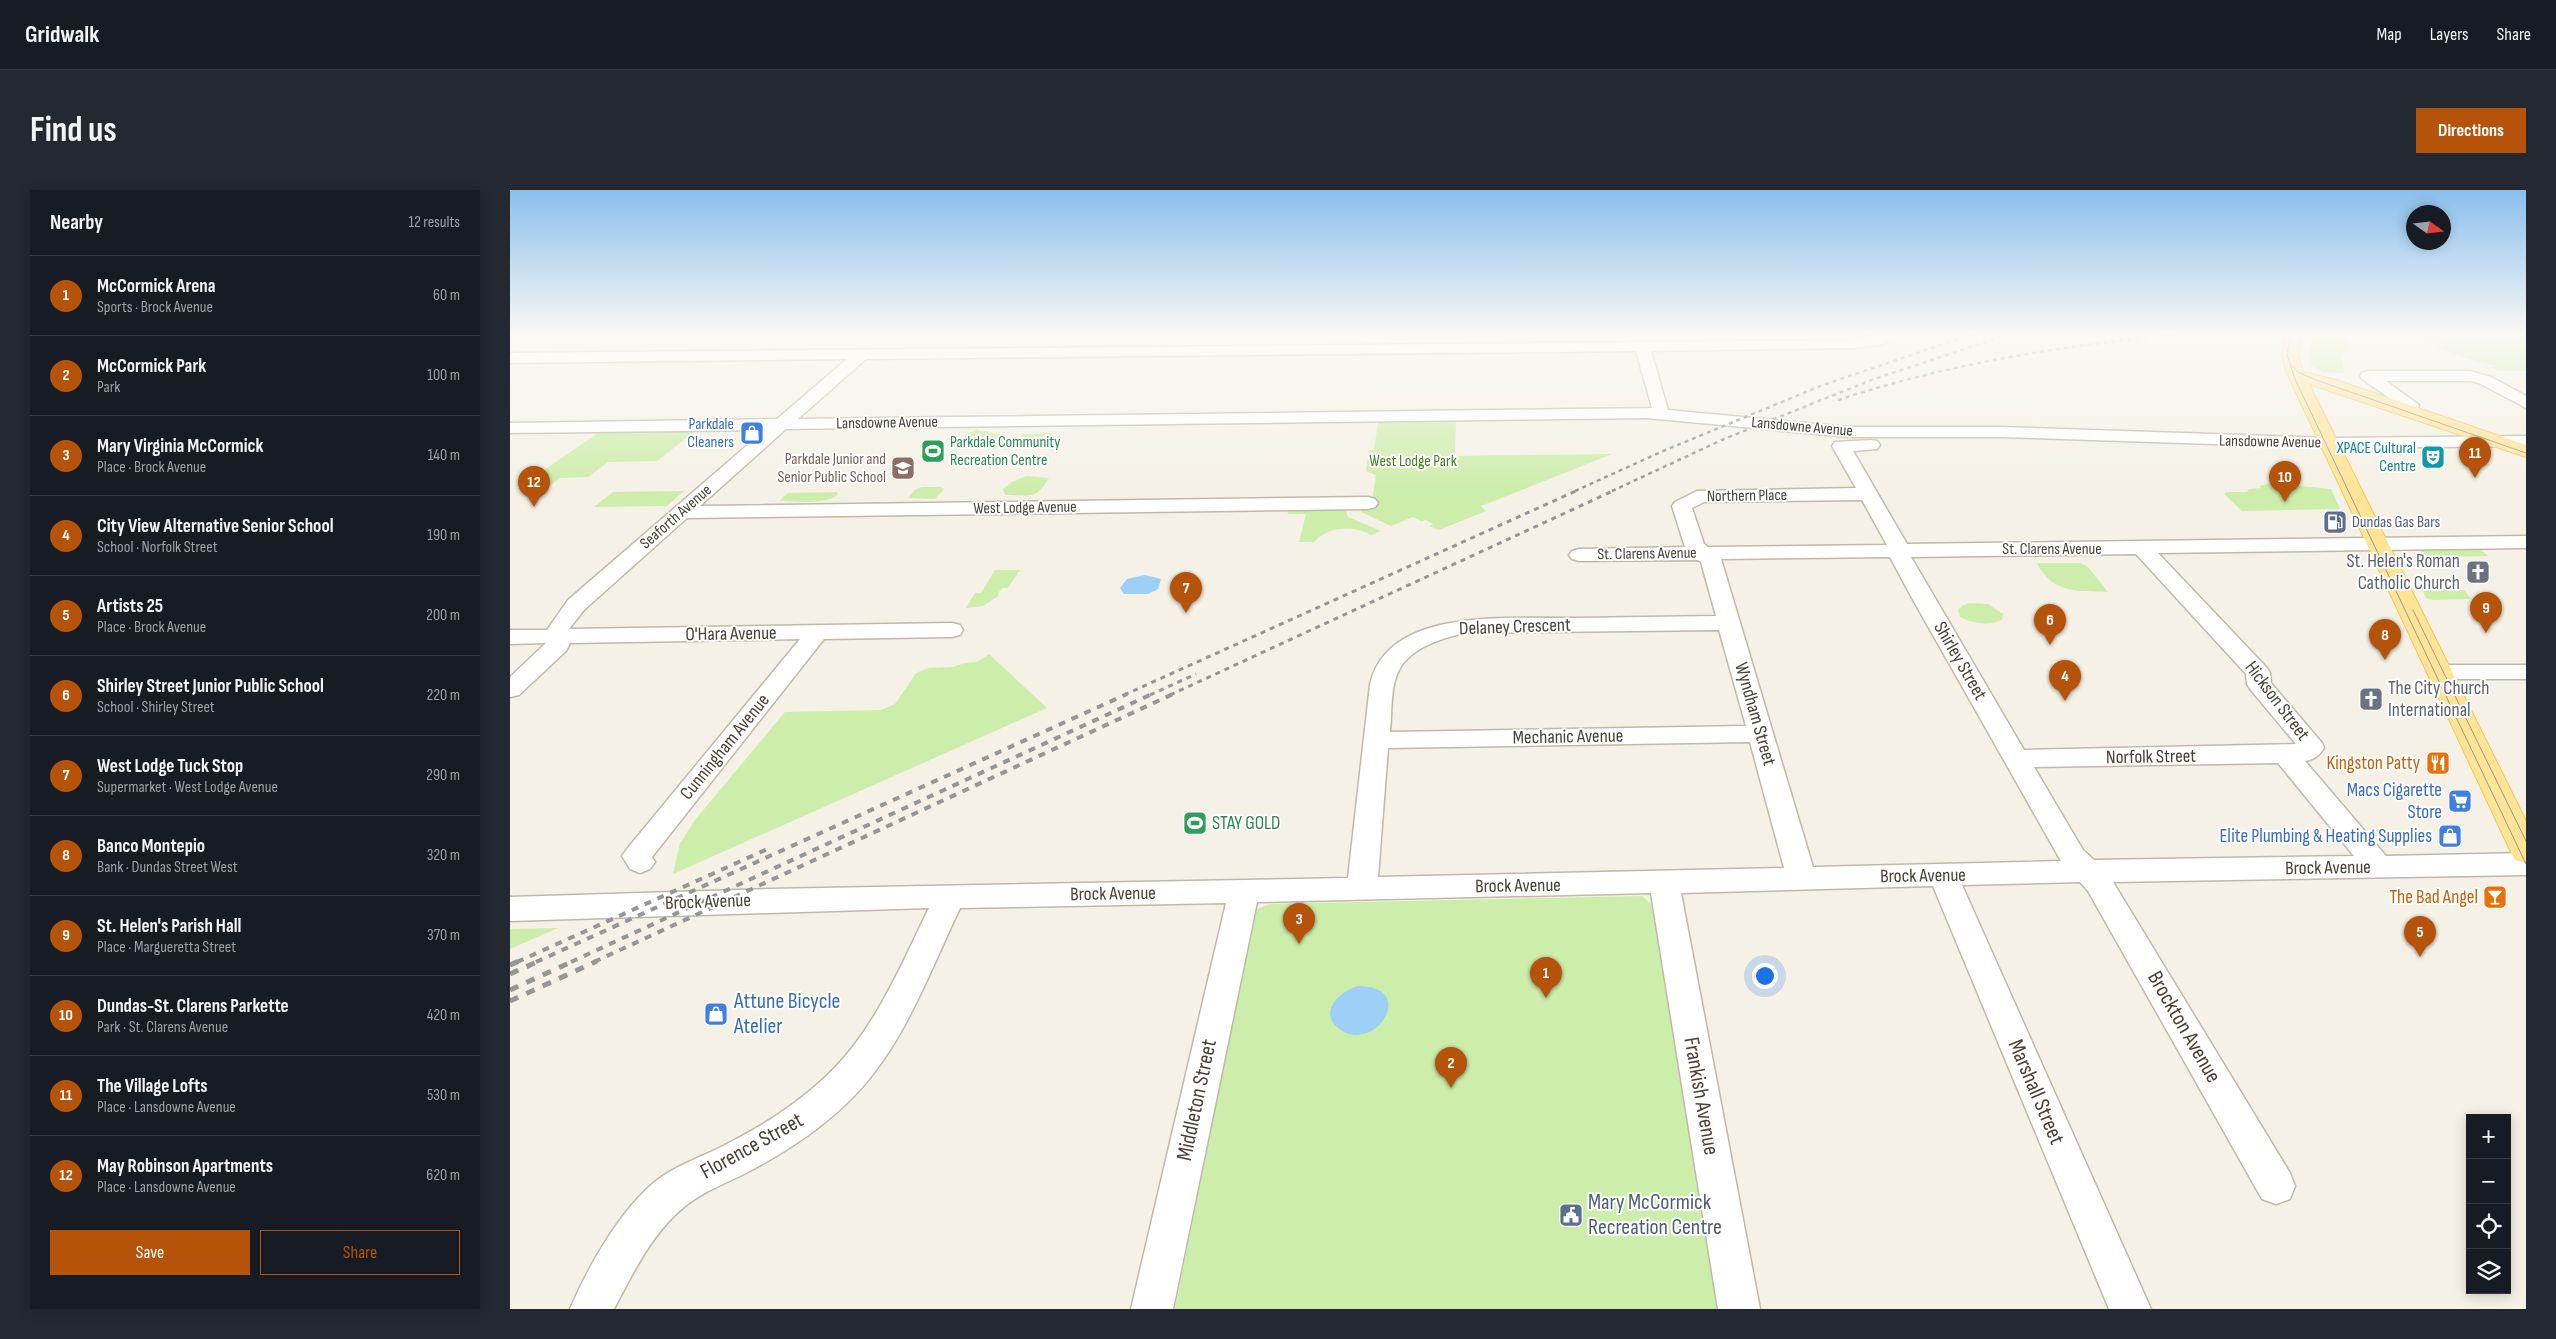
<!DOCTYPE html>
<html lang="en">
<head>
<meta charset="utf-8">
<style>
	body { margin:0; font-family:"Sofia Sans Condensed",sans-serif; background:#242831; color:#f1f3f6 }
	.controls { position:absolute; right:15px; bottom:15px; display:grid; overflow:hidden; border-radius:0px; box-shadow:0 2px 12px #0003 }
	.controls button { width:45px; height:45px; display:grid; place-items:center; padding:0; border:0; border-bottom:1px solid #363941; background:#171b24; color:#f1f3f6; font:25px sans-serif }
	.compass { position:absolute; left:1896px; top:15px; width:45px; height:45px; border-radius:50%; background:#171b24; box-shadow:0 2px 12px #0003; rotate:104deg }
	.you { position:absolute; left:1254px; top:785px; width:18px; height:18px; margin:-12px; border:4px solid #fff; border-radius:50%; background:#1a73e8; box-shadow:0 0 0 8px #1a73e833 }
	.badge { display:grid; place-items:center; width:32px; height:32px; border-radius:50%; background:#b45309; color:#fff; font-size:16px; font-weight:700 }
	.pin { position:absolute; translate:-50% -41px; filter:drop-shadow(0 1px 2px #0008) }
	.pin::after { content:''; position:absolute; top:26px; width:18px; height:15px; background:inherit; clip-path:polygon(0 0,100% 0,50% 100%) }
	.list { margin:0; padding:0; list-style:none }
	h2 { display:flex; justify-content:space-between; align-items:center; height:65px; margin:0; padding:0 20px; font-size:21px }
	h2 small { font-size:16px; font-weight:400; color:#9ea1a6 }
	.list li { display:grid; grid-template-columns:32px 1fr auto; gap:15px; align-items:center; box-sizing:border-box; height:80px; padding:0 20px; border-top:1px solid #363941 }
	.list b { display:block; font-size:19px; white-space:nowrap }
	.list p { margin:0; font-size:16px; white-space:nowrap; color:#9ea1a6 }
	.list em { font-size:16px; font-style:normal; color:#9ea1a6 }
	.actions { display:flex; gap:10px; padding:15px 20px }
	.actions a { flex:1; padding:11px 0; border:1px solid #b45309; border-radius:0px; text-align:center; font-size:18px; color:#b45309 }
	.actions .main { background:#b45309; color:#fff }
	.icon { flex:none; width:28px; height:28px; fill:none; stroke:currentColor; stroke-width:2; stroke-linecap:round; stroke-linejoin:round }
	.map { position:relative; flex:none; width:2016px; height:1119px; overflow:hidden; border-radius:0px }
	header { display:flex; align-items:center; gap:30px; box-sizing:border-box; height:70px; padding:0 25px; background:#171b24; border-bottom:1px solid #363941 }
	header strong { font-size:24px }
	nav { display:flex; gap:28px; margin-inline-start:auto; font-size:18px }
	.intro { display:flex; align-items:center; justify-content:space-between; box-sizing:border-box; height:120px; padding:0 30px }
	h1 { margin:0; font-size:35px }
	.button { padding:12px 22px; border-radius:0px; background:#b45309; color:#fff; font-size:18px; font-weight:700 }
	main { display:flex; gap:30px; padding:0 30px }
	aside { flex:1; background:#171b24; border-radius:0px; box-shadow:0 2px 12px #0003 }
	.map>svg:first-child { display:block }
	.green { fill:#cdedab }
	.water { fill:#9dcff7 }
	.lines { fill:none; stroke-linecap:round; stroke-linejoin:round }
	.minor-casing { stroke:#c1b9a8; stroke-width:3 }
	.major-casing { stroke:#efc75a; stroke-width:2 }
	.minor { fill:#fff; fill-rule:evenodd }
	.major { fill:#ffe495; fill-rule:evenodd }
	.tram { stroke:#969696; stroke-width:1 }
	.rail-far3 { stroke:#969696; stroke-width:2.5; stroke-dasharray:4 4; stroke-linecap:butt }
	.rail-far2 { stroke:#969696; stroke-width:3; stroke-dasharray:5 5; stroke-linecap:butt }
	.rail-far1 { stroke:#969696; stroke-width:4; stroke-dasharray:7 7; stroke-linecap:butt }
	.rail { stroke:#969696; stroke-width:5; stroke-dasharray:9 9; stroke-linecap:butt }
	.labels { text-anchor:middle; dominant-baseline:central; stroke-width:4; stroke-linejoin:round; paint-order:stroke }
	.far-street-label { font-size:16px; fill:#484135; stroke:#fff }
	.far-shop-label { font-size:16px; fill:#366cbe; stroke:#fff; text-anchor:end }
	.far-leisure-label { font-size:16px; fill:#27864d; stroke:#fff; text-anchor:start }
	.far-culture-label { font-size:16px; fill:#0d838f; stroke:#fff; text-anchor:end }
	.far-education-label { font-size:16px; fill:#785e54; stroke:#fff; text-anchor:end }
	.far-park-label { font-size:16px; fill:#427f22; stroke:#fff }
	.far-service-label { font-size:16px; fill:#4e5e75; stroke:#fff; text-anchor:start }
	.worship-label { font-size:19px; fill:#5b616d; stroke:#fff; text-anchor:end }
	.street-label { font-size:19px; fill:#484135; stroke:#fff }
	.food-label { font-size:19px; fill:#c56008; stroke:#fff; text-anchor:end }
	.shop-label { font-size:19px; fill:#366cbe; stroke:#fff; text-anchor:end }
	.leisure-label { font-size:19px; fill:#27864d; stroke:#fff; text-anchor:start }
	.near-shop-label { font-size:22px; fill:#366cbe; stroke:#fff; text-anchor:start }
	.near-street-label { font-size:22px; fill:#484135; stroke:#fff }
	.near-service-label { font-size:22px; fill:#4e5e75; stroke:#fff; text-anchor:start }
</style>
</head>
<body>
<header>
<strong>Gridwalk</strong>
<nav><a>Map</a><a>Layers</a><a>Share</a></nav>
</header>
<div class="intro"><h1>Find us</h1><a class="button">Directions</a></div>
<main>
<aside>
<h2>Nearby<small>12 results</small></h2>
<ul class="list">
<li><span class="badge">1</span><div><b>McCormick Arena</b><p>Sports · Brock Avenue</p></div><em>60 m</em></li>
<li><span class="badge">2</span><div><b>McCormick Park</b><p>Park</p></div><em>100 m</em></li>
<li><span class="badge">3</span><div><b>Mary Virginia McCormick</b><p>Place · Brock Avenue</p></div><em>140 m</em></li>
<li><span class="badge">4</span><div><b>City View Alternative Senior School</b><p>School · Norfolk Street</p></div><em>190 m</em></li>
<li><span class="badge">5</span><div><b>Artists 25</b><p>Place · Brock Avenue</p></div><em>200 m</em></li>
<li><span class="badge">6</span><div><b>Shirley Street Junior Public School</b><p>School · Shirley Street</p></div><em>220 m</em></li>
<li><span class="badge">7</span><div><b>West Lodge Tuck Stop</b><p>Supermarket · West Lodge Avenue</p></div><em>290 m</em></li>
<li><span class="badge">8</span><div><b>Banco Montepio</b><p>Bank · Dundas Street West</p></div><em>320 m</em></li>
<li><span class="badge">9</span><div><b>St. Helen's Parish Hall</b><p>Place · Margueretta Street</p></div><em>370 m</em></li>
<li><span class="badge">10</span><div><b>Dundas-St. Clarens Parkette</b><p>Park · St. Clarens Avenue</p></div><em>420 m</em></li>
<li><span class="badge">11</span><div><b>The Village Lofts</b><p>Place · Lansdowne Avenue</p></div><em>530 m</em></li>
<li><span class="badge">12</span><div><b>May Robinson Apartments</b><p>Place · Lansdowne Avenue</p></div><em>620 m</em></li>
</ul>
<div class="actions"><a class="main">Save</a><a>Share</a></div>
</aside>
<div class="map">
<svg width="2016" height="1119" viewBox="0 0 2016 1119">
	<rect width="100%" height="100%" fill="#f5f1e6"/>
	<g class="green">
		<path d="M1803 143 1827 145 1840 153 1838 159 1831 166 1834 178 1833 183 1812 182 1802 176 1799 162Z"/>
		<path d="M1916 143H2016V181H1989L1980 177 1987 176C1962 170 1937 165 1916 149Z"/>
		<path d="M946 232 945 266 1102 264 971 316 976 321 929 340 919 336 923 334 916 330 911 331 903 327 881 336 851 322 850 319H858L862 312 866 285 856 281 859 260H864L868 233Z"/>
		<path d="M467 239 472 242 475 241 505 248 485 259 455 250H445Z"/>
		<path d="M184 242 147 271 98 272 78 287 50 288 41 295H24L30 290 27 285 88 243Z"/>
		<path d="M544 243 538 252H506L513 244Z"/>
		<path d="M516 286 539 288C524 311 521 305 495 305L493 299 502 292Z"/>
		<path d="M1761 293 1821 299 1830 319 1732 321 1714 304 1716 302H1737L1739 299 1751 298 1750 296Z"/>
		<path d="M412 297H431L434 299 425 309 398 308 406 299Z"/>
		<path d="M174 301 157 316 84 317 103 302Z"/>
		<path d="M327 302 328 304C319 315 283 311 269 311L278 303Z"/>
		<path d="M835 319 838 327 871 341 861 345C844 335 818 336 804 352H789L796 324H778L777 320Z"/>
		<path d="M1908 359H1969L1979 366 1918 367Z"/>
		<path d="M1527 373H1570L1577 376 1598 402C1568 401 1542 404 1527 373Z"/>
		<path d="M485 380H510L498 398H492L488 403V406L473 416 456 418 465 403H471Z"/>
		<path d="M1948 399 1955 401 1961 409 1922 410 1916 408 1912 400Z"/>
		<path d="M1459 413 1478 414 1493 424 1492 430C1477 436 1464 434 1450 427L1448 420 1452 416Z"/>
		<path d="M479 464 537 518 163 684 170 653 185 630 275 522 371 520 385 514 406 483 418 478 443 477 455 473 467 472Z"/>
		<path d="M1132 706 1141 714 1145 728 1207 1119H665L745 720 760 714Z"/>
		<path d="M48 738 0 759V739Z"/>
	</g>
	<g class="water">
		<path d="M635 385 651 389 648 399 638 404H614L610 398 617 389Z"/>
		<path d="M847 796C911 796 863 867 828 838 808 821 830 802 847 796Z"/>
	</g>
	<g class="lines">
		<g class="minor-casing">
			<g id="minor">
				<path d="M1376 143H1397L1373 154 1345 158 1141 161 1158 220 1338 237H1491L1822 248 2016 246V256L1822 258 1491 247H1338L1137 228 276 239 190 316 858 307 865 309 868 313 865 317 858 319 177 328 74 420 59 439 442 433 450 435 453 440 450 445 442 447 314 449 142 667 145 672 140 679 130 683 120 679 112 666 117 659 290 449 60 453 56 461 9 505 0 507V487L36 453 0 454V440H37L58 410 255 240 0 243V233L267 229 337 169 0 173V163L1345 150ZM1126 161 1142 218 288 229 356 169Z"/>
				<path d="M1858 181H1960L1981 187 2016 206V218L1969 193 1960 191H1876L1909 215 1906 225H1894L1892 217 1852 189 1850 186 1852 183Z"/>
				<path d="M1361 250 1367 251 1370 255 1367 259 1343 261 1397 354 2016 346V358L1648 363 1757 478 1760 483 1761 493 1812 553 1814 558C1809 566 1805 569 1795 571L1876 666 2016 663V685L1603 692 1780 983 1785 996 1780 1009 1766 1014 1752 1009 1578 701 1570 692 1452 695 1641 1119H1599L1423 696 1171 703 1250 1119H1208L1141 703 747 712 663 1119H621L716 713 450 718C418 785 392 861 337 913 307 942 271 965 234 984 214 994 192 1002 174 1017 142 1043 123 1083 104 1119H60C78 1077 110 1020 146 991 164 977 186 969 207 959 244 941 280 919 311 891 363 845 389 779 419 718L0 731V707L260 699 838 688 860 495C877 415 1004 429 1065 428 1112 427 1159 427 1206 426L1191 372 1188 370 1069 371 1062 369 1059 365 1062 361 1069 359 1175 357 1162 316 1165 312 1187 301 1346 298 1322 256 1325 252ZM1352 310 1377 355 1198 357 1194 354 1182 318 1194 312ZM1626 364 1736 484 1737 494 1740 499 1786 554 1514 560 1401 367ZM1380 367 1402 408 1551 671 1303 677 1211 369ZM1209 440 1236 536 880 542C882 523 880 497 889 480 900 458 934 447 956 443ZM1240 552 1274 678 868 687 878 558ZM1768 573 1844 666 1584 670 1573 660 1524 577Z"/>
				<path d="M1929 475H2016V489H1929L1920 487 1917 482 1920 477Z"/>
			</g>
		</g>
		<g class="major-casing">
			<g id="major">
				<path d="M0 143H9L0 149Z"/>
				<path d="M1776 143H1792L1788 165 1793 182 1826 190 2016 255V267L1799 194 2016 631V673L2005 670 2001 662 1776 181 1772 165Z"/>
			</g>
		</g>
		<use href="#minor" class="minor"/>
		<use href="#major" class="major"/>
		<g class="tram">
			<path d="M1781 143 1777 165 1785 189 2016 674"/>
			<path d="M0 145 4 143"/>
			<path d="M1781 175 1788 182 1806 190 2016 263"/>
			<path d="M1903 420 2016 651"/>
		</g>
		<g class="rail-far3">
			<path d="M1328 210C1443 172 1559 155 1679 143"/>
			<path d="M1065 301 1153 261 1313 195 1466 143"/>
			<path d="M1102 301 1214 249 1364 189 1503 143"/>
		</g>
		<g class="rail-far2">
			<path d="M614 505 1068 300"/>
			<path d="M640 505 686 484"/>
			<path d="M660 505 1105 300"/>
		</g>
		<g class="rail-far1">
			<path d="M7 772 262 657"/>
			<path d="M26 772 617 504"/>
			<path d="M61 772 642 504"/>
			<path d="M84 772 663 504"/>
		</g>
		<g class="rail">
			<path d="M0 775 9 771"/>
			<path d="M0 784 29 771"/>
			<path d="M0 800 63 771"/>
			<path d="M0 811 87 771"/>
		</g>
	</g>
	<linearGradient id="sky" x2="0" y2="1"><stop stop-color="#8abfee"/><stop offset="0.48" stop-color="#faf9f4"/><stop offset="1" stop-color="#faf9f4" stop-opacity="0"/></linearGradient>
	<rect width="2016" height="300" fill="url(#sky)"/>
	<defs>
		<g id="shop-square" transform="scale(1.25)"><rect x="-9" y="-9" width="18" height="18" rx="4" fill="#3f7fe0" stroke="#fff"/><path d="M-5-2.5h2.3a2.7 3.5 0 0 1 5.4 0H5L5.5 6h-11ZM-1.5-2.5h3a1.5 2.3 0 0 0-3 0Z" fill="#fff"/></g>
		<g id="stadium-square" transform="scale(1.25)"><rect x="-9" y="-9" width="18" height="18" rx="4" fill="#2e9e5b" stroke="#fff"/><path d="M0-5a6.5 5 0 1 0 0 10a6.5 5 0 1 0 0-10ZM-3.5-1.8h7v3.6h-7Z" fill="#fff"/></g>
		<g id="theatre-square" transform="scale(1.25)"><rect x="-9" y="-9" width="18" height="18" rx="4" fill="#0f9aa8" stroke="#fff"/><path d="M-5-5.5Q0-4 5-5.5V0Q5 5 0 6Q-5 5-5 0ZM-3.3-2.5H-1v1.5H-3.3ZM1-2.5H3.3v1.5H1ZM-2.8 1Q0 5.5 2.8 1Z" fill="#fff"/></g>
		<g id="school-square" transform="scale(1.25)"><rect x="-9" y="-9" width="18" height="18" rx="4" fill="#8d6e63" stroke="#fff"/><path d="M0-5L7-2L0 1L-7-2ZM-4 1L0 2.5L4 1V4Q0 6-4 4Z" fill="#fff"/></g>
		<g id="fuel-square" transform="scale(1.25)"><rect x="-9" y="-9" width="18" height="18" rx="4" fill="#5c6f8a" stroke="#fff"/><path d="M-5.5-6h7V0h2V4h1.3V-2.5L3-4.5l.8-.8L6-3V5H2.5V1h-1V6h-7ZM-4.2-4.7v3.2H.2V-4.7Z" fill="#fff"/></g>
		<g id="church-square" transform="scale(1.25)"><rect x="-9" y="-9" width="18" height="18" rx="4" fill="#6b7280" stroke="#fff"/><path d="M-1.2-6h2.4v3.5h3.3v2.4h-3.3V6h-2.4V-.1h-3.3v-2.4h3.3Z" fill="#fff"/></g>
		<g id="restaurant-square" transform="scale(1.25)"><rect x="-9" y="-9" width="18" height="18" rx="4" fill="#e8710a" stroke="#fff"/><path d="M-5-6h1v4h1v-4h1v4h1v-4h1v5L-1.5 .5V6h-2V.5L-5-1ZM5-6V6H3V1.5H1.5Q1.5-4 5-6Z" fill="#fff"/></g>
		<g id="supermarket-square" transform="scale(1.25)"><rect x="-9" y="-9" width="18" height="18" rx="4" fill="#3f7fe0" stroke="#fff"/><path d="M-6-5.5h2.5l.6 2H6L4.5 2H-2.5L-4.4-4H-6ZM-1.5 3.2a1.3 1.3 0 1 0 .1 0ZM3 3.2a1.3 1.3 0 1 0 .1 0Z" fill="#fff"/></g>
		<g id="bar-square" transform="scale(1.25)"><rect x="-9" y="-9" width="18" height="18" rx="4" fill="#e8710a" stroke="#fff"/><path d="M-6-5H6L.8 .8V4.5H3.5V6h-7V4.5H-.8V.8Z" fill="#fff"/></g>
		<g id="civic-square" transform="scale(1.25)"><rect x="-9" y="-9" width="18" height="18" rx="4" fill="#5c6f8a" stroke="#fff"/><path d="M-.6-6.5H3V-4.5H.6V-3L4-1V1h2V6H-6V1h2V-1L-.6-3ZM-1.2 2.5V6h2.4V2.5Z" fill="#fff"/></g>
	</defs>
	<g fill-rule="evenodd">
		<use href="#shop-square" x="242" y="243"/>
		<use href="#stadium-square" x="423" y="261"/>
		<use href="#theatre-square" x="1923" y="267"/>
		<use href="#school-square" x="393" y="278"/>
		<use href="#fuel-square" x="1825" y="332"/>
		<use href="#church-square" x="1968" y="382"/>
		<use href="#church-square" x="1861" y="509"/>
		<use href="#restaurant-square" x="1928" y="573"/>
		<use href="#supermarket-square" x="1950" y="611"/>
		<use href="#stadium-square" x="685" y="633"/>
		<use href="#shop-square" x="1940" y="646"/>
		<use href="#bar-square" x="1985" y="707"/>
		<use href="#shop-square" x="206" y="824"/>
		<use href="#civic-square" x="1061" y="1025"/>
	</g>
	<g class="labels">
		<g class="far-street-label">
			<text transform="translate(377 233) rotate(-1)">Lansdowne Avenue</text>
			<text transform="translate(1292 237) rotate(5)">Lansdowne Avenue</text>
			<text transform="translate(1760 252) rotate(1)">Lansdowne Avenue</text>
			<text transform="translate(1237 306) rotate(-1)">Northern Place</text>
			<text transform="translate(515 318) rotate(-1)">West Lodge Avenue</text>
			<text transform="translate(166 327) rotate(-41)">Seaforth Avenue</text>
			<text x="1542" y="359">St. Clarens Avenue</text>
			<text transform="translate(1137 364) rotate(-1)">St. Clarens Avenue</text>
		</g>
		<g class="far-shop-label">
			<text x="224" y="234">Parkdale<tspan x="224" dy="18">Cleaners</tspan></text>
		</g>
		<g class="far-leisure-label">
			<text x="440" y="252">Parkdale Community<tspan x="440" dy="18">Recreation Centre</tspan></text>
		</g>
		<g class="far-culture-label">
			<text x="1906" y="258">XPACE Cultural<tspan x="1906" dy="18">Centre</tspan></text>
		</g>
		<g class="far-education-label">
			<text x="376" y="269">Parkdale Junior and<tspan x="376" dy="18">Senior Public School</tspan></text>
		</g>
		<g class="far-park-label">
			<text x="903" y="271">West Lodge Park</text>
		</g>
		<g class="far-service-label">
			<text x="1842" y="332">Dundas Gas Bars</text>
		</g>
		<g class="worship-label">
			<text x="1950" y="371">St. Helen's Roman<tspan x="1950" dy="22">Catholic Church</tspan></text>
			<text x="1878" y="498" text-anchor="start">The City Church<tspan x="1878" dy="22">International</tspan></text>
		</g>
		<g class="street-label">
			<text transform="translate(1005 437) rotate(-2)">Delaney Crescent</text>
			<text transform="translate(221 444) rotate(-1)">O'Hara Avenue</text>
			<text transform="translate(1450 471) rotate(60)">Shirley Street</text>
			<text transform="translate(1767 511) rotate(53)">Hickson Street</text>
			<text transform="translate(1245 524) rotate(74)">Wyndham Street</text>
			<text transform="translate(1058 547) rotate(-1)">Mechanic Avenue</text>
			<text transform="translate(215 557) rotate(-51)">Cunningham Avenue</text>
			<text transform="translate(1641 567) rotate(-1)">Norfolk Street</text>
			<text transform="translate(1818 678) rotate(-1)">Brock Avenue</text>
			<text transform="translate(1413 686) rotate(-1)">Brock Avenue</text>
			<text transform="translate(1008 696) rotate(-1)">Brock Avenue</text>
			<text transform="translate(603 704) rotate(-1)">Brock Avenue</text>
			<text transform="translate(198 712) rotate(-2)">Brock Avenue</text>
		</g>
		<g class="food-label">
			<text x="1910" y="573">Kingston Patty</text>
			<text x="1968" y="707">The Bad Angel</text>
		</g>
		<g class="shop-label">
			<text x="1932" y="600">Macs Cigarette<tspan x="1932" dy="22">Store</tspan></text>
			<text x="1922" y="646">Elite Plumbing &amp; Heating Supplies</text>
		</g>
		<g class="leisure-label">
			<text x="702" y="633">STAY GOLD</text>
		</g>
		<g class="near-shop-label">
			<text x="224" y="811">Attune Bicycle<tspan x="224" dy="25">Atelier</tspan></text>
		</g>
		<g class="near-street-label">
			<text transform="translate(1674 837) rotate(60)">Brockton Avenue</text>
			<text transform="translate(1526 902) rotate(67)">Marshall Street</text>
			<text transform="translate(1191 906) rotate(80)">Frankish Avenue</text>
			<text transform="translate(687 910) rotate(-78)">Middleton Street</text>
			<text transform="translate(242 956) rotate(-29)">Florence Street</text>
		</g>
		<g class="near-service-label">
			<text x="1078" y="1012">Mary McCormick<tspan x="1078" dy="25">Recreation Centre</tspan></text>
		</g>
	</g>
</svg>
<div class="controls">
<button>+</button>
<button>−</button>
<button><svg class="icon" aria-label="locate" viewBox="0 0 24 24"><circle cx="12" cy="12" r="6"/><path d="M12 2v4M12 18v4M2 12h4M18 12h4"/></svg></button>
<button><svg class="icon" aria-label="layers" viewBox="0 0 24 24"><path d="M12 4l9 5-9 5-9-5zM3 14l9 5 9-5"/></svg></button>
</div>
<svg class="compass" viewBox="-18 -18 36 36"><path d="M0-13l5 13h-10z" fill="#e53935"/><path d="M0 13l5-13h-10z" fill="#9ea1a6"/></svg>
<div class="you"></div>
<div class="pin badge" style="left:1036px;top:808px">1</div>
<div class="pin badge" style="left:941px;top:898px">2</div>
<div class="pin badge" style="left:789px;top:754px">3</div>
<div class="pin badge" style="left:1555px;top:511px">4</div>
<div class="pin badge" style="left:1910px;top:767px">5</div>
<div class="pin badge" style="left:1540px;top:455px">6</div>
<div class="pin badge" style="left:676px;top:423px">7</div>
<div class="pin badge" style="left:1875px;top:470px">8</div>
<div class="pin badge" style="left:1976px;top:443px">9</div>
<div class="pin badge" style="left:1775px;top:312px">10</div>
<div class="pin badge" style="left:1965px;top:288px">11</div>
<div class="pin badge" style="left:24px;top:317px">12</div>
</div>
</main>
</body>
</html>
